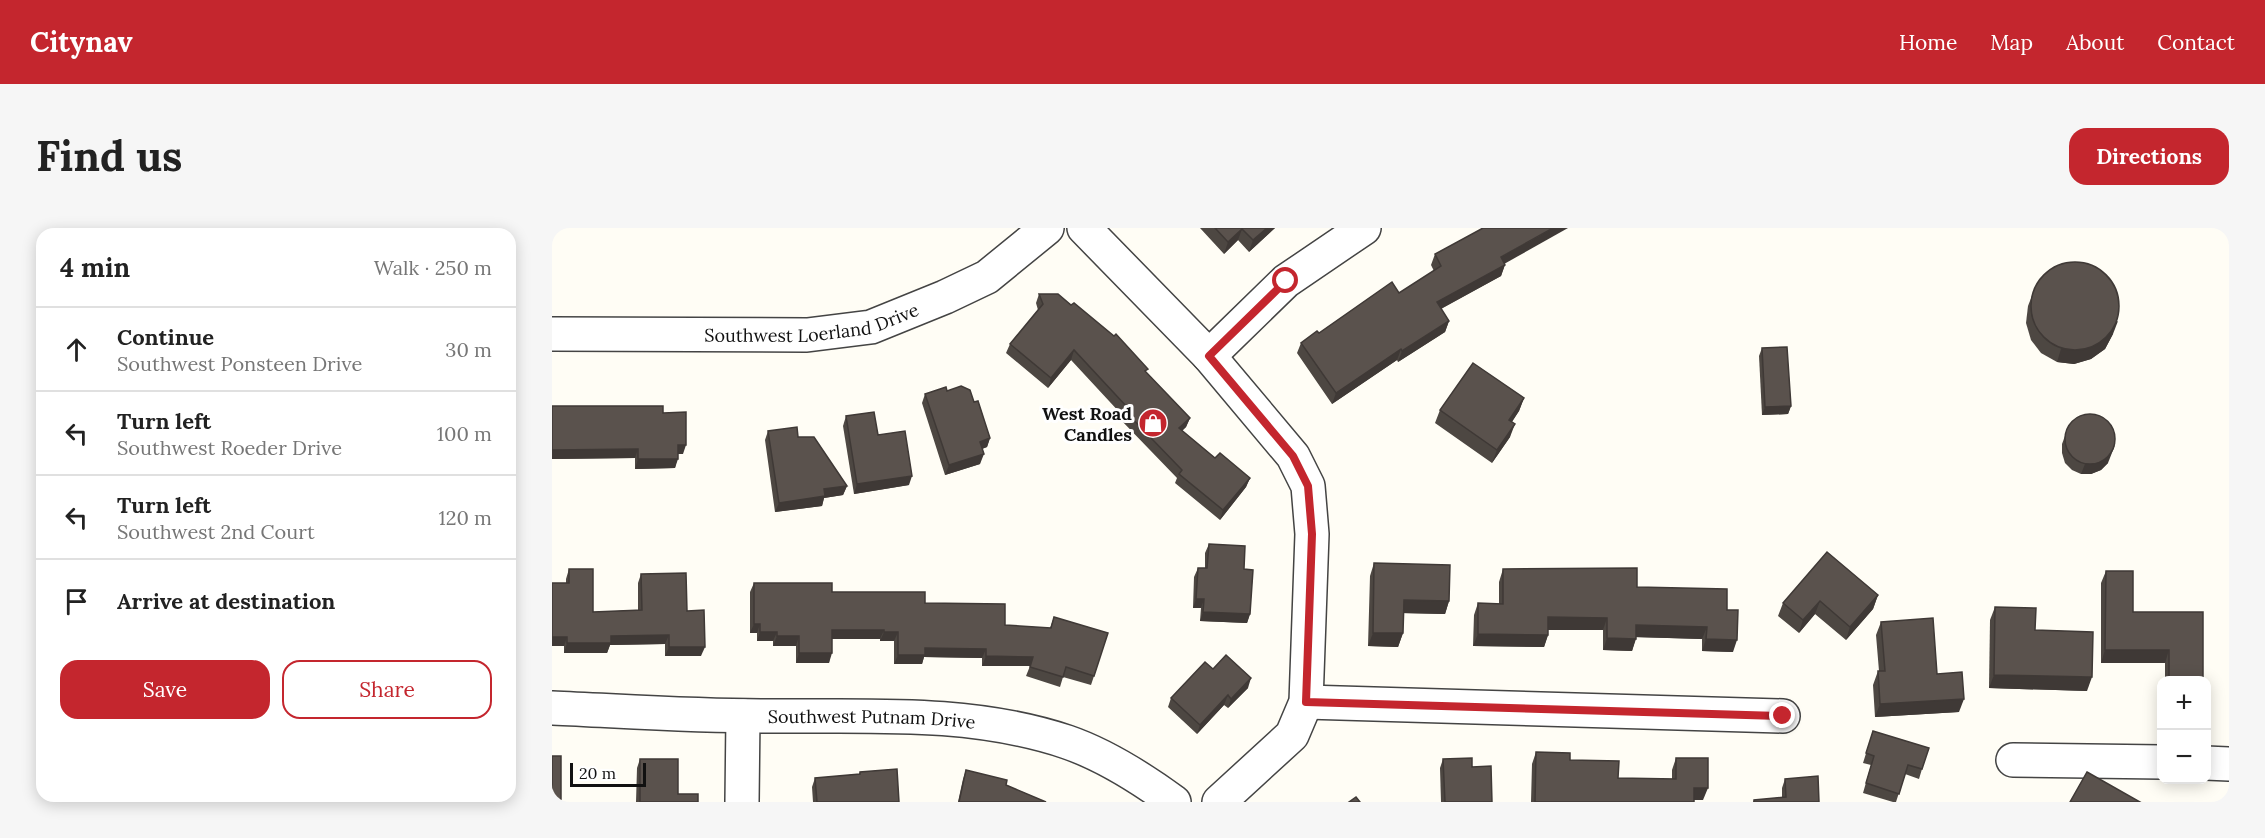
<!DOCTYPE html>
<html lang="en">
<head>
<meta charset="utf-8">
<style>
	body { margin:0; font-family:Lora,serif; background:#f6f6f6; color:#222 }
	.controls { position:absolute; right:18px; bottom:18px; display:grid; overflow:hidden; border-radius:12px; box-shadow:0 3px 15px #0003 }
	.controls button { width:54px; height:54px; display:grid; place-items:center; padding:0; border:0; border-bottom:2px solid #e0e0e0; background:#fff; color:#222; font:30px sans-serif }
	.scale { position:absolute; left:18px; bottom:15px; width:76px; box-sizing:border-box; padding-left:6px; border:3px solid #111; border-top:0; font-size:16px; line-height:21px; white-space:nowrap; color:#111; -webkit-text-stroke:4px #fff; paint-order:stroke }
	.stop { position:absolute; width:18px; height:18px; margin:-14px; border:4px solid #c4262e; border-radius:50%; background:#fff }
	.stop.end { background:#c4262e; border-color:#fff; box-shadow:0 2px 6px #0008 }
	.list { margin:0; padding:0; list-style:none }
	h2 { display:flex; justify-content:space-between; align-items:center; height:78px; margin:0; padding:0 24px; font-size:26px }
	h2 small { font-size:20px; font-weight:400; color:#767676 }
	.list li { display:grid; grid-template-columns:39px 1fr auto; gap:18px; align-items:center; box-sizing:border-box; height:84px; padding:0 24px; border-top:2px solid #e0e0e0 }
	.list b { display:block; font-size:22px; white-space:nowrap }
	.list p { margin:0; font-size:20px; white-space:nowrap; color:#767676 }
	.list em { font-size:20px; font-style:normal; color:#767676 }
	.actions { display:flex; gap:12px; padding:18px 24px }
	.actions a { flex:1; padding:14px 0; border:2px solid #c4262e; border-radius:18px; text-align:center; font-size:21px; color:#c4262e }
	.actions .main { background:#c4262e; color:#fff }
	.icon { flex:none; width:33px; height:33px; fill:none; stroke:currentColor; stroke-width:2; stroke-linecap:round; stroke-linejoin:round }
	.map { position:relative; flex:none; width:1677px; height:574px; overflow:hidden; border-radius:18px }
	header { display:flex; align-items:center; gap:36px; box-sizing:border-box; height:84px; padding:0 30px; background:#c4262e; color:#fff }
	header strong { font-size:28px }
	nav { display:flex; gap:33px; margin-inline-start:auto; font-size:21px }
	.intro { display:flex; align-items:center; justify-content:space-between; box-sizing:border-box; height:144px; padding:0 36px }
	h1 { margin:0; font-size:42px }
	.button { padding:15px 27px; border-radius:18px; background:#c4262e; color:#fff; font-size:21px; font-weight:700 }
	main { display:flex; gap:36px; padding:0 36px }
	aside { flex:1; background:#fff; border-radius:18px; box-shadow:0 3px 15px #0003 }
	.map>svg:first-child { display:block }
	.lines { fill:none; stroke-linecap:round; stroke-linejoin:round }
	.minor-casing { stroke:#444; stroke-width:36 }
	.minor { stroke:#fff; stroke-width:33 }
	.wall { fill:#4d4742 }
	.shaded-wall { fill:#3f3936 }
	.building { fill:#5a524d; stroke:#3f3936; stroke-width:1.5 }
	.route { stroke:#c4262e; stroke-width:8 }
	.labels { text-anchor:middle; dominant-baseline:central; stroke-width:6; stroke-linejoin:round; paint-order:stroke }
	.street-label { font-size:18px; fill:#111; stroke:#fff }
	.poi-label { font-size:18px; font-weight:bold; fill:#111; stroke:#fff; text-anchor:end }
</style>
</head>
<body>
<header>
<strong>Citynav</strong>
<nav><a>Home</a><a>Map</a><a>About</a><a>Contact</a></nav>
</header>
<div class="intro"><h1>Find us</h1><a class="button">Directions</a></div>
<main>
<aside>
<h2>4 min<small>Walk · 250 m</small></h2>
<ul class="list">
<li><svg class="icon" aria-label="ahead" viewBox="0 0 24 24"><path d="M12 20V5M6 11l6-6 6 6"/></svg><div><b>Continue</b><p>Southwest Ponsteen Drive</p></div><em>30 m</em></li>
<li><svg class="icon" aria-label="left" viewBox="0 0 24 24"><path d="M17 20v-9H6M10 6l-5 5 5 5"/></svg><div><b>Turn left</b><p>Southwest Roeder Drive</p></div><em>100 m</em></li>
<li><svg class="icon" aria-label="left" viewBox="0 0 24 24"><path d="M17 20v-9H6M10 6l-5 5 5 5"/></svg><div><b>Turn left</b><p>Southwest 2nd Court</p></div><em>120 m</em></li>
<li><svg class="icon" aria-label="arrive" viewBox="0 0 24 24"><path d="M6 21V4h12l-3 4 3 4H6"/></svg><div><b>Arrive at destination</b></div></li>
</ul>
<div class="actions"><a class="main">Save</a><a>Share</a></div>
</aside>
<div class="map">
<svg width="1677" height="574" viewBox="0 0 1677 574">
	<rect width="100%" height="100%" fill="#fffdf5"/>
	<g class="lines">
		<g class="minor-casing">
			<g id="minor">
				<path d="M532 0 657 128 741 228 756 258 760 306 754 474 740 507 667 574"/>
				<path id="s1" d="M0 106 255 107 319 99 393 69 435 49 495 0"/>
				<path d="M657 128 734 53 812 0"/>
				<path d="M754 474 1231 488"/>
				<path id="s2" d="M0 480C69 483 139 488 209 488 311 489 417 481 515 514 553 527 589 550 622 574"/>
				<path d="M1461 532 1610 534"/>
				<path d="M1654 535 1677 536"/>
				<path d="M190 574 191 488"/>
			</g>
		</g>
		<use href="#minor" class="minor"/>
	</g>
	<g class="wall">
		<path d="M648 0H723L697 24 686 12 672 26Z"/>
		<path d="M883 26 953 36 949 48 889 81 897 93 893 104 846 134 845 132 780 176 745 125 749 115 847 65 882 43 879 37Z"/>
		<path d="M1481 65 1561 106 1553 121 1539 131 1522 136 1505 134 1489 125 1479 112 1474 95 1476 78Z"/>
		<path d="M487 66 594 145 638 190 634 199 630 203 663 230 698 250 694 259 668 292 623 255 625 250 568 191 570 187 519 132 496 160 454 125 458 116 486 82 484 75Z"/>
		<path d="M1210 120 1239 178 1236 186 1210 187 1207 128Z"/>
		<path d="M395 163 422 174 438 210 435 219 430 221 428 236 393 247 370 175 373 166Z"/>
		<path d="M972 170 967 183 960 194 958 209 940 235 883 195 888 182Z"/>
		<path d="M0 178 131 226H126L123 240 83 241V230L0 231Z"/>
		<path d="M294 188 326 207 357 257 302 266 291 198Z"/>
		<path d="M1517 197 1556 235 1549 242 1539 246H1529L1520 242 1513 235 1510 225V216Z"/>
		<path d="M216 203 246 209 295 258 291 267 272 270 270 278 223 284 213 212Z"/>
		<path d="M657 316 692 341 698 386 695 395 648 393 649 380H641L642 349 646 340H653V325Z"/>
		<path d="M822 335 897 373 893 386 851 385V405L846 419 816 418 818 348Z"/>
		<path d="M17 341 41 384 86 382V355L89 346 135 383 149 428H113V416L58 417 55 425H12V418H0L14 355V351Z"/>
		<path d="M951 341 1085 359 1175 382 1181 424 1150 423V411L1084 409 1080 423 1051 422V402H996V407L992 419 921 418 922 387 926 375 947 376V354Z"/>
		<path d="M1554 343 1581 384 1651 450 1650 453H1613V435H1549V355Z"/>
		<path d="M202 355 373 375 453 397 498 400 502 389 542 448 539 457 511 449 508 459 474 448 478 438H430V430L372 429 370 436H342V413H328V411H280L277 435H244V418H221V413H205V405H198V364Z"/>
		<path d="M1326 367 1321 381 1294 412 1263 386 1247 405 1226 388 1231 375Z"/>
		<path d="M1443 379 1483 402 1535 463 1437 460 1438 392Z"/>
		<path d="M1329 394 1385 446 1407 484 1323 489 1321 457 1326 443H1327L1324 407Z"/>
		<path d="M661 441 696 460 676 480 672 477 645 506 616 479 619 470Z"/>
		<path d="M1321 503 1370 541 1367 551 1353 546 1344 574H1341L1311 565 1319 537 1311 535Z"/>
		<path d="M984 524 1018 532 1066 550 1120 551V542L1124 530 1151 572H1142V574H979L980 536Z"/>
		<path d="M88 531 126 566 146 574H84L85 540Z"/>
		<path d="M891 531 920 539 940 574H889L888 540Z"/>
		<path d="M414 542 454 557 494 574H406L411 551Z"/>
		<path d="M308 544 347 574H261L260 559 263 550 307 546Z"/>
		<path d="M1233 551 1267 574H1201L1202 572 1230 570V560Z"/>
	</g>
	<g class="shaded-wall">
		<path d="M715 0H723L697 24 701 12Z"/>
		<path d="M1001 0H1016L945 40 949 29Z"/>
		<path d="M690 1 686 12 672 26 676 14Z"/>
		<path d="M953 37 949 48 881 85 885 74Z"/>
		<path d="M897 93 893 104 846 134 850 123Z"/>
		<path d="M1566 93 1561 106 1553 121 1539 131 1522 136 1505 134 1509 121Z"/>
		<path d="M849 121 845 132 780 176 784 165Z"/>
		<path d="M522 122 519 132 496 160 499 150Z"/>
		<path d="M972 170 967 183 952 205 957 192Z"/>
		<path d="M1239 178 1236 186 1210 187 1213 179Z"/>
		<path d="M638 190 634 199 623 209 627 200Z"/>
		<path d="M963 196 958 209 940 235 945 222Z"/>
		<path d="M438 210 435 219 424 223 428 214Z"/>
		<path d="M126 217H134L131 226H123Z"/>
		<path d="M1563 217 1556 235 1549 242 1539 246H1529L1533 236Z"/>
		<path d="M86 221 83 230 0 231V222Z"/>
		<path d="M432 226 428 236 393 247 397 237Z"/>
		<path d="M86 231H126L123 240 83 241Z"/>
		<path d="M360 248 357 257 302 266 305 256Z"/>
		<path d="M698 250 694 259 668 292 671 282Z"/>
		<path d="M295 258 291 267 272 270 270 278 223 284 227 275 272 261Z"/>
		<path d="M1326 367 1321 381 1294 412 1298 399Z"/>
		<path d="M644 371H652L649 380H641Z"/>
		<path d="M852 372 897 373 893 386 847 385Z"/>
		<path d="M1268 373 1263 386 1247 405 1251 392Z"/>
		<path d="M651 384 698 386 695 395 648 393Z"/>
		<path d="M996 389 1055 390 1051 402H992Z"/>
		<path d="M202 396H208L205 405H198Z"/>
		<path d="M1084 397 1155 399 1150 411 1080 409Z"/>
		<path d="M280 402H332L328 411H277Z"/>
		<path d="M208 404H225L221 413H205Z"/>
		<path d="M332 404H346L342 413H328Z"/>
		<path d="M821 405H851L846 419 816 418Z"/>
		<path d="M926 406 996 407 992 419 921 418Z"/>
		<path d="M117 407 113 416 58 417 55 425H12L15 415 59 408Z"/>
		<path d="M225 408H247L244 418H221Z"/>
		<path d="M0 409H15L12 418H0Z"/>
		<path d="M1055 410 1084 411 1080 423 1051 422Z"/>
		<path d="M1154 411 1185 412 1181 424 1150 423Z"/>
		<path d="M117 419H153L149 428H113Z"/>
		<path d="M373 420 434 421 430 430 372 429 370 436H342L346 427Z"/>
		<path d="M1553 422H1617L1613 435H1549Z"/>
		<path d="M247 425H280L277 435H244Z"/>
		<path d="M434 428 481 429 478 438H430Z"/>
		<path d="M1442 447 1540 449 1535 463 1437 460Z"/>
		<path d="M699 450 696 460 676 480 679 471Z"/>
		<path d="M1617 450H1651L1650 453H1616Z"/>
		<path d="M676 467 672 477 645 506 648 497Z"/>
		<path d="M1412 471 1407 484 1323 489 1328 476Z"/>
		<path d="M1142 560H1156L1151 572H1138Z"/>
	</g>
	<g class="building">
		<path d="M663 0H715L701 12 690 1 676 14Z"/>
		<path d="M931 0H1001L949 29 953 37 885 74 897 93 850 123 849 121 784 165 749 115 765 103 767 105 840 54 847 65 889 38 883 26Z"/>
		<circle cx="1523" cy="78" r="44"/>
		<path d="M487 66H506L519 77 522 75 562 108 564 106 596 141 593 143 638 190 627 200 663 230 668 225 698 250 671 282 627 246 630 242 572 182 575 179 522 122 499 150 458 116 491 76Z"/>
		<path d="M1235 119 1239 178 1213 179 1210 120Z"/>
		<path d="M921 135 972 170 957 192 963 196 945 222 888 182Z"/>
		<path d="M409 158 418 162 422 174 426 173 438 210 428 214 432 226 397 237 373 166 394 159 395 163Z"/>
		<path d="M0 178H111V185L134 184V217H126V231H86V221L0 222Z"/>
		<path d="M322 184 326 207 353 203 360 248 305 256 294 188Z"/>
		<circle cx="1538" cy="211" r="25"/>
		<path d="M245 199 246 209H262L295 258 272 261 273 268 227 275 216 203Z"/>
		<path d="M657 316 693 318 692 341 701 342 698 386 651 384 652 371H644L646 340H655Z"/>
		<path d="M1275 324 1326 367 1298 399 1268 373 1251 392 1231 375Z"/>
		<path d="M822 335 898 337 897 373 852 372 851 405H821Z"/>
		<path d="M1085 340V359L1175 361V382H1186L1185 412 1154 411 1155 399 1084 397V411L1055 410V390L996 389V407L926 406V375L951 376V341Z"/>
		<path d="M17 341H41V384L90 382 89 346 134 345 135 383 152 382 153 419H117V407L59 408V415H15V409H0V355H17Z"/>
		<path d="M1554 343H1581V384H1651V450H1617V422H1553Z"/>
		<path d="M202 355H280V364H373V375L453 376V397L499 400 502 389 556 405 542 448 514 439 511 449 478 439 481 429 434 428V421L373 420V427H346V404H332V402H280V425H247V408H225V404H208V396H202Z"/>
		<path d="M1443 379 1484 380 1483 402 1541 404 1540 449 1442 447Z"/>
		<path d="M1381 390 1385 446 1410 444 1412 471 1328 476 1326 443H1333L1329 394Z"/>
		<path d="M674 427 699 450 679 471 676 467 648 497 619 470 653 434 661 441Z"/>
		<path d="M1321 503 1377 520 1370 541 1356 537 1347 566 1314 555 1322 528 1314 525Z"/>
		<path d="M984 524 1018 525V532L1067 533 1066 550 1124 551V530H1156V560H1142V574H983Z"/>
		<rect x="0" y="528" width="9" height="46"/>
		<path d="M920 530V539L939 538 940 574H893L891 531Z"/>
		<path d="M88 531H126V566H146V574H88Z"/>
		<path d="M345 541 347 574H265L263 550 308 546V544Z"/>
		<path d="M414 542 455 552 454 557 494 574H407Z"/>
		<path d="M1535 544 1588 574H1518Z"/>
		<path d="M1266 548 1267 574H1202V572L1234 569 1233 551Z"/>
		<path d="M804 569 808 574H797Z"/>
	</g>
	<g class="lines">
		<path class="route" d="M734 53 657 128 741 228 756 258 760 306 754 474 1231 488"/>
	</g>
	<defs>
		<g id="shop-disc" transform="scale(1.5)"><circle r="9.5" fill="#c4262e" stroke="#fff"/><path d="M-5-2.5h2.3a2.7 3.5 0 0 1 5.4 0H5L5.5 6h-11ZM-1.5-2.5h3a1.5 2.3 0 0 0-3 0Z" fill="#fff"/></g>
	</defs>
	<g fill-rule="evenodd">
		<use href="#shop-disc" x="601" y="195"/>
	</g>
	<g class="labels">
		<g class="street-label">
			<text stroke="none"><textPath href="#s1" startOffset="261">Southwest Loerland Drive</textPath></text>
			<text stroke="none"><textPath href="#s2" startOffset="320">Southwest Putnam Drive</textPath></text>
		</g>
		<g class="poi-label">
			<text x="580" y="185">West Road<tspan x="580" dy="21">Candles</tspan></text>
		</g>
	</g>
</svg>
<div class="controls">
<button>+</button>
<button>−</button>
</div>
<div class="scale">20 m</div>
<div class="stop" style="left:734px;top:53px"></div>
<div class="stop end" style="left:1231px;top:488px"></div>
</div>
</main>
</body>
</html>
